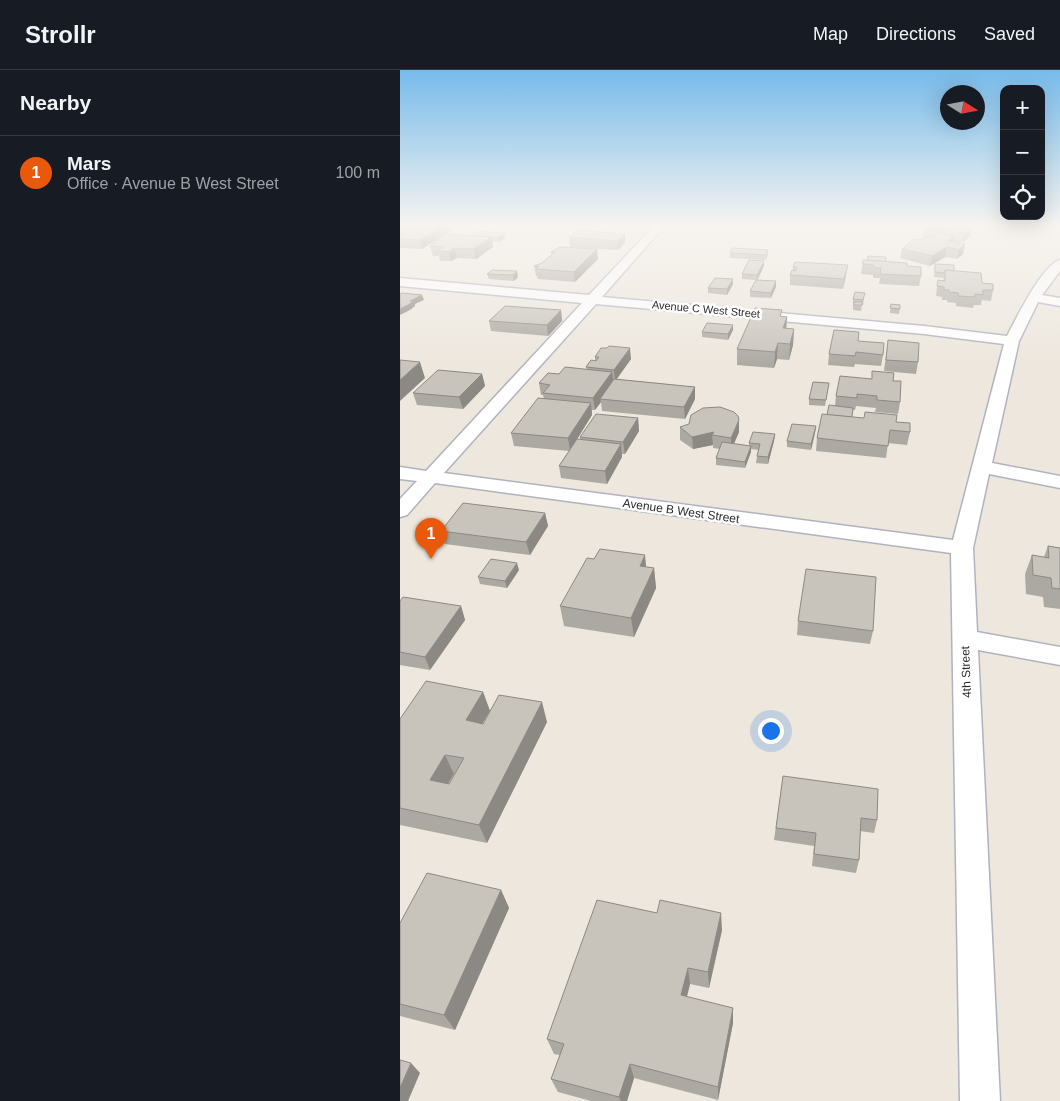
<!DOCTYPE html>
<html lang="en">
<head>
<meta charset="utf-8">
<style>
	body { margin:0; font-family:Arial,sans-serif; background:#242831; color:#f1f3f6 }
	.controls { position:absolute; right:15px; top:15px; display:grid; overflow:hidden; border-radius:10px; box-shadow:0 5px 20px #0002 }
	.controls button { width:45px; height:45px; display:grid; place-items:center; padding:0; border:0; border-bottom:1px solid #363941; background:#171b24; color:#f1f3f6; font:25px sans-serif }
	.compass { position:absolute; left:540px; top:15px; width:45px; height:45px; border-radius:50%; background:#171b24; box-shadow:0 5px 20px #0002; rotate:101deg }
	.you { position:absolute; left:370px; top:660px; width:18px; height:18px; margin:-12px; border:4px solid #fff; border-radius:50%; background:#1a73e8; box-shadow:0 0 0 8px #1a73e833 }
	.badge { display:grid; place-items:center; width:32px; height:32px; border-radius:50%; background:#ea580c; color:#fff; font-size:16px; font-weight:700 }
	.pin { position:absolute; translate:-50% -41px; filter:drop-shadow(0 1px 2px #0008) }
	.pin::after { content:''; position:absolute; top:26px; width:18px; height:15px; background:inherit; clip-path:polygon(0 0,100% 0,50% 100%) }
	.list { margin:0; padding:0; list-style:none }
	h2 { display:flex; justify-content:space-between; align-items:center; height:65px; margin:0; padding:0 20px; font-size:21px }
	h2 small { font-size:16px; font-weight:400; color:#9ea1a6 }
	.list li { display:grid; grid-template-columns:32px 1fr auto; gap:15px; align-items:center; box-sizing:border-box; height:75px; padding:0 20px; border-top:1px solid #363941 }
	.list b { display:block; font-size:19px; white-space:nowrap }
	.list p { margin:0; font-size:16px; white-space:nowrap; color:#9ea1a6 }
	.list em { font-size:16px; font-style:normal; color:#9ea1a6 }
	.icon { flex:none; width:28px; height:28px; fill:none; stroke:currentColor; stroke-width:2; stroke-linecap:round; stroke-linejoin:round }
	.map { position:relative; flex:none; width:660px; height:1031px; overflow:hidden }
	header { display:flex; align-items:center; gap:30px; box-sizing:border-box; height:70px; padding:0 25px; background:#171b24; border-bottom:1px solid #363941 }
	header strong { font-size:24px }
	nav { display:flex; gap:28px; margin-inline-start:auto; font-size:18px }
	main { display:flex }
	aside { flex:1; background:#171b24 }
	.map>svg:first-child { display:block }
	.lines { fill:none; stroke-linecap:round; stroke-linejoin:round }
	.street-casing { stroke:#b1b2bf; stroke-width:3 }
	.street { fill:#fff; fill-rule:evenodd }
	.wall { fill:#aca9a2; fill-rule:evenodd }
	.shaded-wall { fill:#8c8984 }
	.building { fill:#c8c4bc; stroke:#8c8984; fill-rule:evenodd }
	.labels { text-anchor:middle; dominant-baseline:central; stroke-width:5; stroke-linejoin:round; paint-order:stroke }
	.far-street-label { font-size:11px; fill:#2b2b2b; stroke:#fff }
	.street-label { font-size:12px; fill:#2b2b2b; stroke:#fff }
</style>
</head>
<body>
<header>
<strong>Strollr</strong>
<nav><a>Map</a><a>Directions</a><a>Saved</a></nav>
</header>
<main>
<aside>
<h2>Nearby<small></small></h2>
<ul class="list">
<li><span class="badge">1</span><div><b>Mars</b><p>Office · Avenue B West Street</p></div><em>100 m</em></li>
</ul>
</aside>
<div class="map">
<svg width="660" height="1031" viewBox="0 0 660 1031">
	<rect width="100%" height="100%" fill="#ede7dd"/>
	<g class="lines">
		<g class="street-casing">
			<path id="street" d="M256 154H266L202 227 524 256 607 266C616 249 642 195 660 190V201L642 225 660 228V236L638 232 619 271 592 393 660 406V418L589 404 573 478 577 562 660 577V595L578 580 600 1031H560L551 483 35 413 7 445 0 447V429L17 411 0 409V397L26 401 182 233 0 216V208L189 225ZM196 234 524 264 604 274 553 470 44 403Z"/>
		</g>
		<use href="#street" class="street"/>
	</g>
	<g class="wall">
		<path d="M0 154H51L53 159 45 164 105 168 99 172H92L93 177 76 189 57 188 51 191H40L39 186H33L30 176 41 167 22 179 0 178Z"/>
		<path d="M524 157H571L570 166 563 172 553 171V172L565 174 563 184 557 189 545 187 530 196 500 188 502 179 520 170 524 167H523Z"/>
		<path d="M178 160 225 173 218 180 170 177 169 167Z"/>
		<path d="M368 180V185L366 190 330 188V183Z"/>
		<path d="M151 182 198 189 175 212 138 209 137 206H136L134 196 142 193 152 185Z"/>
		<path d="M463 190 486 192 507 196 521 206 519 216 479 214 480 208H473V205L461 204Z"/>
		<path d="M535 194 554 201 582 213 593 220 591 231 582 230 581 235H574L573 238 556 236V233L547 232V230H542V227L536 226 538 210 543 211 544 208 534 207Z"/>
		<path d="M364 196 357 210 376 211V217L371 228 350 227V221L356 210 342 209V204Z"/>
		<path d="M393 197 446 205 443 219 390 215V205L393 200Z"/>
		<path d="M117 201 118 207 114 211 89 209 87 204Z"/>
		<path d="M333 214 327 225 308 223V218Z"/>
		<path d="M464 228 463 235H462L461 241 453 240V229Z"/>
		<path d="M491 234 500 235 499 244 490 243Z"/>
		<path d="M161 240 162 251 148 266 91 261 89 251Z"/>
		<path d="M387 247 386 259H394L393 275 389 290 377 289 374 298 337 295V279Z"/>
		<path d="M333 255V260L328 270 302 267V262Z"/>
		<path d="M488 270 518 292 516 304 484 301Z"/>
		<path d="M458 271 483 285 481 296 455 294 454 297 428 295 429 284Z"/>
		<path d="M195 287 231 289 217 309 295 317V329L285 349 202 341 201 332 195 340H192V345L176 370H180V367L238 348 239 361 225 384H222V387L207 414 161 408 159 396 169 381 114 376 111 363 144 329 143 325H141L139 313 159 304 187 299 186 297 195 291Z"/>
		<path d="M82 304 85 316 63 339 17 335 13 323Z"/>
		<path d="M493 311 500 332 498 344 475 342 476 338 456 336 455 340H453L452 347 496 352 510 362 507 375 488 373 486 388 416 381 417 368 435 336 436 326Z"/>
		<path d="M429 313 425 336 409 335V329Z"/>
		<path d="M416 356 415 363 411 380 387 377V371Z"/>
		<path d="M280 357 339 362 334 374 349 376V373L375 364 374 371 368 394 356 393 357 386 359 380 351 379V382L345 398 316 395V388L320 379 313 378V375L293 379 280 370Z"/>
		<path d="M145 443 148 456 130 485 45 474 41 461Z"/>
		<path d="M648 476 660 478V539L644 537 643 527 626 524 625 504 632 485 644 487Z"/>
		<path d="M246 497 254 498 256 518 234 567 164 556 160 536Z"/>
		<path d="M119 500 107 518 80 514 78 507Z"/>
		<path d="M0 531 61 536 65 550 30 600 0 595Z"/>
		<path d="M398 551 473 561 470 574 397 565Z"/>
		<path d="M83 622 90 641 82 653 147 652 87 773 0 755V649ZM54 704H55L49 714 48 713Z"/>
		<path d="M383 706 477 750 474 763 460 761 459 790 456 803 412 796 414 776 374 770Z"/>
		<path d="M101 820 109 838 55 960 0 946V853Z"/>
		<path d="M322 860 309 918 290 914 287 927 333 938V953L318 1030 234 1008 227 1031H191L158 1022 151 1009 160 985 154 984 147 969Z"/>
	</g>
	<g class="shaded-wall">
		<path d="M45 154H51L53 159 22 179 20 170Z"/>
		<path d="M571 157 570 166 563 172 565 163Z"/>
		<path d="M104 163 105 168 99 172 98 168Z"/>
		<path d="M225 164V173L218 180 217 171Z"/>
		<path d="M554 166 553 175 547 177 545 187 530 196 532 186Z"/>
		<path d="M91 167 93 177 76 189 74 179Z"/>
		<path d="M565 174 563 184 557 189 559 180Z"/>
		<path d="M54 178 57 188 51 191 49 182Z"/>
		<path d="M197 179 198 189 175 212 174 202Z"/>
		<path d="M364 191V196L357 211V205Z"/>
		<path d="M448 195 446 205 443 219 444 209Z"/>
		<path d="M117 201 118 207 114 211 113 205Z"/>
		<path d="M333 209V214L327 225V219Z"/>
		<path d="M376 211V217L371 228V223Z"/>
		<path d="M22 225 24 230 15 234V236L10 240 0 245V239L10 231Z"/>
		<path d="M161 240 162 251 148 266 147 255Z"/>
		<path d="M387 247 386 262 382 274 383 258Z"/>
		<path d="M333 255V260L328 270V264Z"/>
		<path d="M394 259 393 275 389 290 390 274Z"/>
		<path d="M378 273 377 289 374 298 375 282Z"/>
		<path d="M230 278 231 289 215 311 214 300Z"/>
		<path d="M20 292 25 308 0 331V310Z"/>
		<path d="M212 302 214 314 200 329 201 332 195 340 193 328Z"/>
		<path d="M82 304 85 316 63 339 59 327Z"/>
		<path d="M295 317V329L285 349 284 337Z"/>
		<path d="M191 333 192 345 170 381 168 368Z"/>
		<path d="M238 348 239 361 225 384 223 372Z"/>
		<path d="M339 350V362L331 380V368Z"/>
		<path d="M416 356 415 363 411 380V374Z"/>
		<path d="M314 362 312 365 313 375 293 379 292 367Z"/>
		<path d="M375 364 374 371 368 394V387Z"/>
		<path d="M221 374 222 387 207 414 205 401Z"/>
		<path d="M351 376V382L345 398V392Z"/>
		<path d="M145 443 148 456 130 485 126 472Z"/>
		<path d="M245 485 247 505 240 496Z"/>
		<path d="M117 493 119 500 107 518 105 511Z"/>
		<path d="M254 498 256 518 234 567 231 548Z"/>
		<path d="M61 536 65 550 30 600 25 587Z"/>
		<path d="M83 622 90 641 73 669 66 650Z"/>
		<path d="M142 632 147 652 87 773 79 755Z"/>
		<path d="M45 685 54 704 39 729 30 710Z"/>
		<path d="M101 820 109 838 55 960 44 945Z"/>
		<path d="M321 843 322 860 309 918 308 902Z"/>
		<path d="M288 898 290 914 283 941 281 925Z"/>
		<path d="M333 938V953L318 1030V1017Z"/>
		<path d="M11 993 20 1003 8 1031H0V1018Z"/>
		<path d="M230 994 234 1008 227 1031H221L219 1027Z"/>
	</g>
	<g class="building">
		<path d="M9 154H45L20 170 0 169V159Z"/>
		<path d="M529 154H549L571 157 565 163 524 157Z"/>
		<path d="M178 160 225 164 217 171 169 167Z"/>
		<path d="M79 161 104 163 98 168 72 166Z"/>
		<path d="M538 163 554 166 548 171 565 174 559 180 547 177 532 186 502 179 514 169 520 170 524 167 532 168Z"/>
		<path d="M44 164 91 167 74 179 54 178 49 182 37 181 43 177 30 176Z"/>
		<path d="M160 177 197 179 174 202 136 199 139 196H134L142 193 155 182H151Z"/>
		<path d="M332 178 368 180 366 185 330 183Z"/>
		<path d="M468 186 486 187V192L467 190Z"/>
		<path d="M349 190 364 191 357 205 342 204Z"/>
		<path d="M463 190 507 193V196L521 197V206L480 204 481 198H474V195L463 194Z"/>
		<path d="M395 192 448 195 444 209 390 205 392 200 395 201 397 197H393Z"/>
		<path d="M535 194 554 195V201L545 200V203L535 202Z"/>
		<path d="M92 200 117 201 113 205 87 204Z"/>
		<path d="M545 200 581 203 582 213 593 214V220H583V225L575 224V227L558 226V223L549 222V220H544V217L537 216 538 210 545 211Z"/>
		<path d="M315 208 333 209 327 219 308 218Z"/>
		<path d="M356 210 376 211 371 223 350 221Z"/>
		<path d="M455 222 465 223 463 230 453 229Z"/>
		<path d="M2 223 22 225 10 231H14L8 235 0 239V224Z"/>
		<rect x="454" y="232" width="8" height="3"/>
		<path d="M491 234 500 235V239L490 238Z"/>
		<path d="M105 236 161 240 147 255 89 251Z"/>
		<path d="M355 238 382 240 380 246 387 247 383 258 394 259 390 274 378 273 375 282 337 279Z"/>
		<path d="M307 253 333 255 328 264 302 262Z"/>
		<path d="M434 260 459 262 458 271 484 273 483 285 456 282 455 286 429 284Z"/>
		<path d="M488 270 519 273 518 292 486 290Z"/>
		<path d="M209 276 230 278 214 300 186 297 191 290 196 291 199 287H195L201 278H207Z"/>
		<path d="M0 290 20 292 0 310Z"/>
		<path d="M165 297 212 302 193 328 143 323 150 315 139 313 148 303 159 304Z"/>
		<path d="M38 300 82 304 59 327 13 323Z"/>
		<path d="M472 301 494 303 493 311H501L500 332 477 330V326L457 324V328L436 326 440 306 472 309Z"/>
		<path d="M214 309 295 317 284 337 200 329Z"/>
		<path d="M413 312 429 313 426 330 409 329Z"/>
		<path d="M138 328 191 333 168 368 111 363Z"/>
		<path d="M429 335 453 338 452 347 427 345Z"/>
		<path d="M320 337 334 342 338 346 339 350 331 368 312 365 314 362 292 367 280 357 289 354 291 345 303 338Z"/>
		<path d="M465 342 497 345 496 352 510 353V362L490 360 488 376 417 368 422 344 464 348Z"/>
		<path d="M196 344 238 348 223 372 180 367Z"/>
		<path d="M392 354 416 356 411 374 387 371Z"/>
		<path d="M353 362 375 364 368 387 357 386 360 374 349 373Z"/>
		<path d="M177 369 221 374 205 401 159 396Z"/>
		<path d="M322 372 351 376 345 392 316 388Z"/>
		<path d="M63 433 145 443 126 472 41 461Z"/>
		<path d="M648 476 660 478V519L652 518 651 508 633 505 632 485 649 488Z"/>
		<path d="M200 479 245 485 240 496 254 498 231 548 160 536 187 488 194 489Z"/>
		<path d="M91 489 117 493 105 511 78 507Z"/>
		<path d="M406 499 476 507 473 561 398 551Z"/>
		<path d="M3 527 61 536 25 587 0 582V531Z"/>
		<path d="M26 611 83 622 66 650 83 654 99 625 142 632 79 755 0 738V649ZM45 685 64 688 49 714 30 710Z"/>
		<path d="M383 706 478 719 477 750 461 748 459 790 414 784 416 763 376 758Z"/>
		<path d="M27 803 101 820 44 945 0 934V853Z"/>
		<path d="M197 830 257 843 260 830 321 843 308 902 288 898 281 925 333 938 318 1017 230 994 219 1027 151 1009 164 974 147 969Z"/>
		<path d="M0 990 11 993 0 1018Z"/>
	</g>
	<linearGradient id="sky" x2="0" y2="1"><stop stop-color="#77bbeb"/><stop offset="0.52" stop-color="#f7f4f0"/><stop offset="1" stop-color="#f7f4f0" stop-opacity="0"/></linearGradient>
	<rect width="660" height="298" fill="url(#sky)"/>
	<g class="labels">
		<g class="far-street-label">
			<text transform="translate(306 239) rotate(5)">Avenue C West Street</text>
		</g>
		<g class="street-label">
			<text transform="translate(281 441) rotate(8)">Avenue B West Street</text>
			<text transform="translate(566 602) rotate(-92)">4th Street</text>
		</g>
	</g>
</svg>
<div class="controls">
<button>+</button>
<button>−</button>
<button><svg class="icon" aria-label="locate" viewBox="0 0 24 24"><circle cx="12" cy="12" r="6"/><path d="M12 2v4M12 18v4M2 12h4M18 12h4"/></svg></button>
</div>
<svg class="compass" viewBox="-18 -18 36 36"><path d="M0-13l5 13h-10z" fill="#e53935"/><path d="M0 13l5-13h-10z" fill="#9ea1a6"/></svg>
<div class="you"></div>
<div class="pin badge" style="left:31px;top:489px">1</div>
</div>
</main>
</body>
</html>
